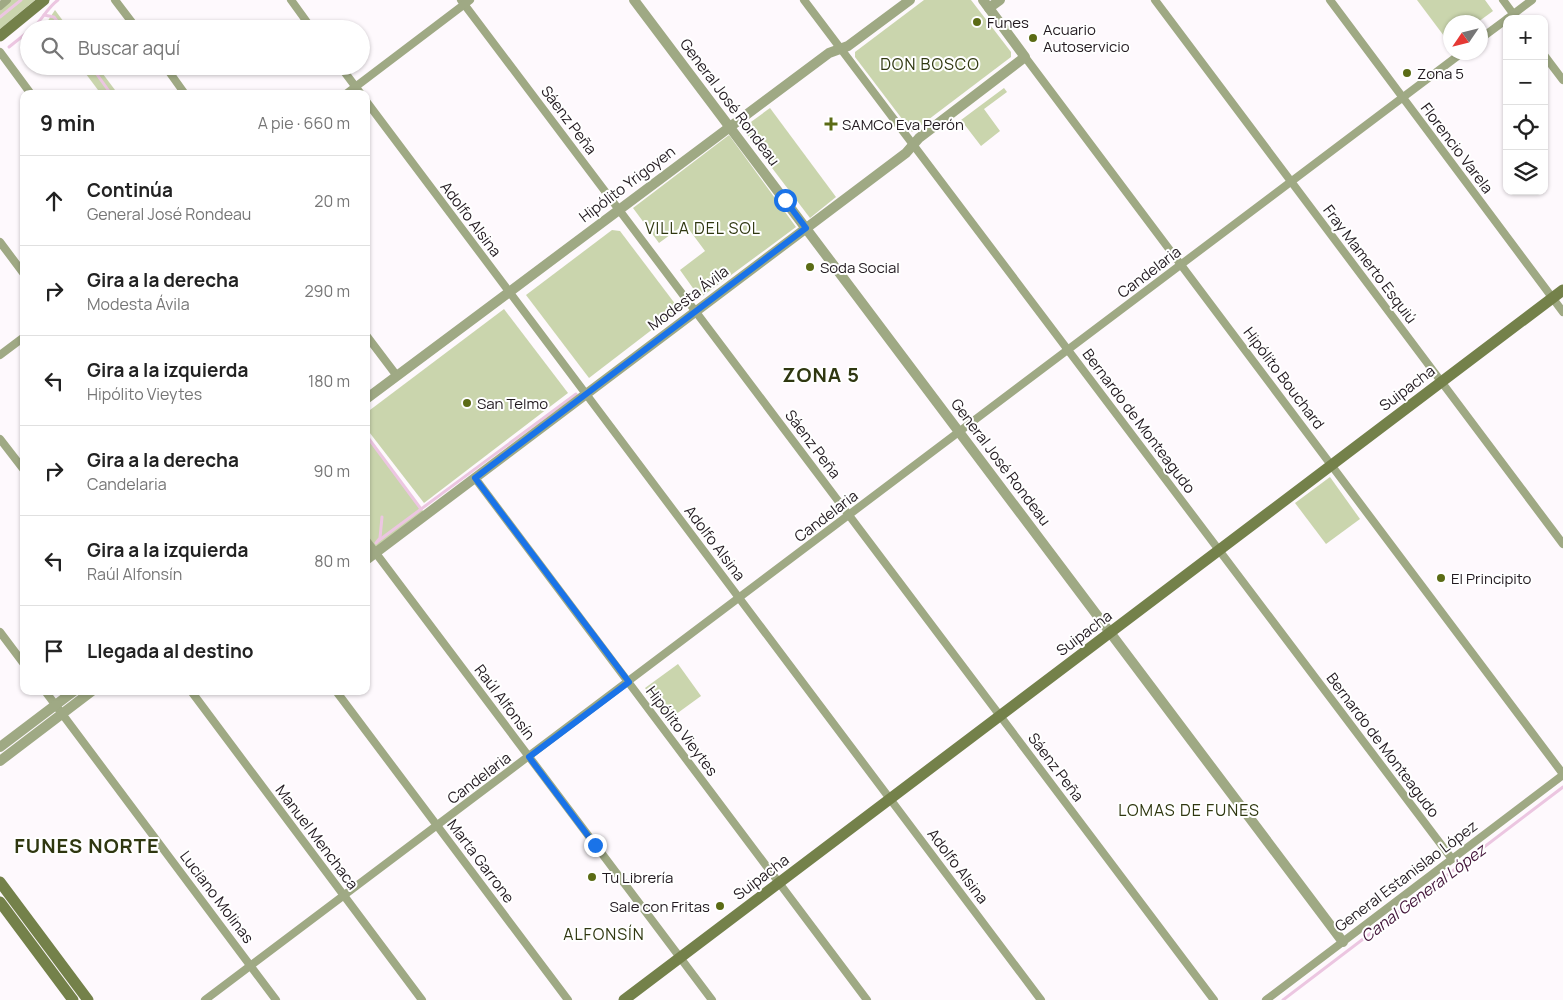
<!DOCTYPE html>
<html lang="es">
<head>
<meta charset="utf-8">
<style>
	body { margin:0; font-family:Manrope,sans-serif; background:#f6f6f6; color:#222 }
	.controls { position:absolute; right:15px; top:15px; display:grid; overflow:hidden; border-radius:10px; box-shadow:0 1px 4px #0004 }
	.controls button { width:45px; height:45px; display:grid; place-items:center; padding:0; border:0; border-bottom:1px solid #e0e0e0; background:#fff; color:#222; font:25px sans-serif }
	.compass { position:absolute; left:1443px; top:15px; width:45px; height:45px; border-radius:50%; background:#fff; box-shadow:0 1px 4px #0004; rotate:235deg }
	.stop { position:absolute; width:15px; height:15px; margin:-11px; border:4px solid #1a73e8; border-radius:50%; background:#fff }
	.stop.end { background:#1a73e8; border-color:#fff; box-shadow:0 1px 5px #0008 }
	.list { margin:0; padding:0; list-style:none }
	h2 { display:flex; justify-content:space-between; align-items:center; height:65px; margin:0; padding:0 20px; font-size:21px }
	h2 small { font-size:16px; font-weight:400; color:#767676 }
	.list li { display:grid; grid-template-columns:32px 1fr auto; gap:15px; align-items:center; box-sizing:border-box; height:90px; padding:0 20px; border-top:1px solid #e0e0e0 }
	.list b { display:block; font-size:19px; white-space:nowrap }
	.list p { margin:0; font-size:16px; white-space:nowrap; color:#767676 }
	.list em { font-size:16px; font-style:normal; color:#767676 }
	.icon { flex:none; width:28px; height:28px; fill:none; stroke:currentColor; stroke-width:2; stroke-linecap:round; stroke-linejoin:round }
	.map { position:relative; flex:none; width:1563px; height:1000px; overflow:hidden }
	.search { position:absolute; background:#fff; box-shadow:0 1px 4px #0004; left:20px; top:20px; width:350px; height:55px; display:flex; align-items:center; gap:12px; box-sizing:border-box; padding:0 18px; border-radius:28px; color:#767676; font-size:19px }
	.panel { position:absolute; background:#fff; box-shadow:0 1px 4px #0004; left:20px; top:90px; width:350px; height:605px; border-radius:10px }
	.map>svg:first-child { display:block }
	.green { fill:#cad5ad }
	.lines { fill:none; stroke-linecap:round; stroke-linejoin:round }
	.stream { stroke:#ecc6e1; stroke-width:3 }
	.minor { stroke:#9fa984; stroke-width:8 }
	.tertiary { stroke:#9fa984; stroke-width:10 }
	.secondary { stroke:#74814a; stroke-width:11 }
	.route { stroke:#1a73e8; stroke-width:6 }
	.poi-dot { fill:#5b6b15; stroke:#fff; stroke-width:2 }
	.labels { text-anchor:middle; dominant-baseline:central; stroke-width:4; stroke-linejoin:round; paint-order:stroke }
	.poi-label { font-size:15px; fill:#221a20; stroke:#fff; text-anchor:start }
	.street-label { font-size:15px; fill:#221a20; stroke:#fff }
	.neighbourhood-label { font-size:16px; letter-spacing:1px; fill:#2f3710; stroke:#fff }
	.water-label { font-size:16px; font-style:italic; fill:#43153a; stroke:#fff }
	.district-label { font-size:20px; font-weight:bold; letter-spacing:1px; fill:#2f3710; stroke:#fff }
</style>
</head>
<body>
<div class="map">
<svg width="1563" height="1000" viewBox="0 0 1563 1000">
	<rect width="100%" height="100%" fill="#fef9fd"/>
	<g class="green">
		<path d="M10 0H35L0 29V8Z"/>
		<path d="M924 0H971L1011 52V57L912 132 855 57V52Z"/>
		<path d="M1417 0H1485L1493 11 1478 22H1450V44Z"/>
		<path d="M55 10 69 29H52L47 22Z"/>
		<path d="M80 66H97L118 94H101Z"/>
		<path d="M1004 88 1007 92 984 109 1000 131 981 146 961 120Z"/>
		<path d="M770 108 836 197 810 218 744 131V127Z"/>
		<path d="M729 135 796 227 700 298 680 270 705 251 685 224 659 243 633 208Z"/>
		<path d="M612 230 620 231 676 305 675 312 589 378 526 295Z"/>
		<path d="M504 309 568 393 424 503 366 428V413Z"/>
		<path d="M366 435 426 515 366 560Z"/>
		<path d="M1330 477 1360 519 1326 544 1295 503Z"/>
		<path d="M678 664 701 696 668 720 645 688Z"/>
	</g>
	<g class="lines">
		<g class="stream">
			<path d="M44 15 54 17 63 29"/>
			<path d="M0 17 21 0"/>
			<path d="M32 29C42 20 47 8 58 0"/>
			<path d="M9 47 29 31"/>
			<path d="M91 66 111 94"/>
			<path d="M366 435 421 509"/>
			<path d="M378 541 576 394"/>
			<path d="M376 543 380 538 382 517"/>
			<path d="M1283 1000 1563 787"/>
		</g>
		<g class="minor">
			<path d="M115 0 137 29"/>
			<path d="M291 0 312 29"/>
			<path d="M461 0 1214 1000"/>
			<path d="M804 0 1452 859"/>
			<path d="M1155 0 1563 544"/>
			<path d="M1330 0 1563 312"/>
			<path d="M1503 0 1517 19"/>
			<path d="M0 6 7 0"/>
			<path d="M1507 19 1532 0"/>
			<path d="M1480 39 1507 19"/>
			<path d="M0 52 31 94"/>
			<path d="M1544 55 1563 80"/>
			<path d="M1025 57 1563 774"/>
			<path d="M165 66 185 94"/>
			<path d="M340 66 361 94"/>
			<path d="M346 94 470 0"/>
			<path d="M366 101 1041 1000"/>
			<path d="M0 242 24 274"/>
			<path d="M366 335 397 376"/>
			<path d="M0 355 24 337"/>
			<path d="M0 439 24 470"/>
			<path d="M475 478 867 1000"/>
			<path d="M366 540 712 1000"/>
			<path d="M0 632 24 664"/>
			<path d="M45 691 276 1000"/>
			<path d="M191 691 422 1000"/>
			<path d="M336 691 568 1000"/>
			<path d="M205 1000 1463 52"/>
			<path d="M1266 1000 1563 775"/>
		</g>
		<g class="tertiary">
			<path d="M634 0 1343 942"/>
			<path d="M989 8 1000 0"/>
			<path d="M366 399 829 53 848 46 910 0"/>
			<path d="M366 560 906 153 919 138 1025 57 983 0"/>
			<path d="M0 747 74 691"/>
			<path d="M0 761 92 691"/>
		</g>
		<g class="secondary">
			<path d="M0 36 44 0"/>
			<path d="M0 882 88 1000"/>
			<path d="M0 902 73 1000"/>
			<path d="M624 1000 1563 290"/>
		</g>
	</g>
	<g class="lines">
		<path class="route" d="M595 845 529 757 629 682 475 478 806 228 785 200"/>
	</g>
	<g class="poi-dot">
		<circle cx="977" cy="22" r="5"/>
		<circle cx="1033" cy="38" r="5"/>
		<circle cx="1407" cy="73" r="5"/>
		<path d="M828.5 116.5h5v5h5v5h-5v5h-5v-5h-5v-5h5z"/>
		<circle cx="810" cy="267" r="5"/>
		<circle cx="467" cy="403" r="5"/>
		<circle cx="1441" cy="578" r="5"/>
		<circle cx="592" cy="877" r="5"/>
		<circle cx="720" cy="906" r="5"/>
	</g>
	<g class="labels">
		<g class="poi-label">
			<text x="987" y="22">Funes</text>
			<text x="1043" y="29">Acuario<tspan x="1043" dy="17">Autoservicio</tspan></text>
			<text x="1417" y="73">Zona 5</text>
			<text x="842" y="124">SAMCo Eva Perón</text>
			<text x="820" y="267">Soda Social</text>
			<text x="477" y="403">San Telmo</text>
			<text x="1451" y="578">El Principito</text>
			<text x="602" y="877">Tu Librería</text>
			<text x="710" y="906" text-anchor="end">Sale con Fritas</text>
		</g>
		<g class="street-label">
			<text transform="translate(730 102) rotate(53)">General José Rondeau</text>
			<text transform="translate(569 120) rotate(53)">Sáenz Peña</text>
			<text transform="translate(1457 148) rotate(53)">Florencio Varela</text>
			<text transform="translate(627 184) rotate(-37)">Hipólito Yrigoyen</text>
			<text transform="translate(471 219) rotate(53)">Adolfo Alsina</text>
			<text transform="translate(1370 264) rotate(53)">Fray Mamerto Esquiú</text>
			<text transform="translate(1149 272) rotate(-37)">Candelaria</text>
			<text transform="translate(688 298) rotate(-37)">Modesta Ávila</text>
			<text transform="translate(1284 378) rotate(53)">Hipólito Bouchard</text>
			<text transform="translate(1407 388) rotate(-37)">Suipacha</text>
			<text transform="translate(1139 421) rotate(53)">Bernardo de Monteagudo</text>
			<text transform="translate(813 444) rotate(53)">Sáenz Peña</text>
			<text transform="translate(1001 462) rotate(53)">General José Rondeau</text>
			<text transform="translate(826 516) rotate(-37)">Candelaria</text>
			<text transform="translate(715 543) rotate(53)">Adolfo Alsina</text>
			<text transform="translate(1084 633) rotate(-37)">Suipacha</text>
			<text transform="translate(505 702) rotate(53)">Raúl Alfonsín</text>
			<text transform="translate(682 731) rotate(53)">Hipólito Vieytes</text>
			<text transform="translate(1383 745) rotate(53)">Bernardo de Monteagudo</text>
			<text transform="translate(1056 767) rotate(53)">Sáenz Peña</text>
			<text transform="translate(479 778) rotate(-37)">Candelaria</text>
			<text transform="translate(317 837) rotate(53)">Manuel Menchaca</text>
			<text transform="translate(481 861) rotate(53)">Marta Garrone</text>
			<text transform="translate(958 866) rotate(53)">Adolfo Alsina</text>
			<text transform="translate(1406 876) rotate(-37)">General Estanislao López</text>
			<text transform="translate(761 877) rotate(-37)">Suipacha</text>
			<text transform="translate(217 897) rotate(53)">Luciano Molinas</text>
		</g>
		<g class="neighbourhood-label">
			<text x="930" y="64">DON BOSCO</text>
			<text x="703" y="228">VILLA DEL SOL</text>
			<text x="1189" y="810">LOMAS DE FUNES</text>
			<text x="604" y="934">ALFONSÍN</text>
		</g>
		<g class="water-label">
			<text transform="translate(1423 893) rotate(-37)">Canal General López</text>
		</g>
		<g class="district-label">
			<text x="821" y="374">ZONA 5</text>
			<text x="87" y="845">FUNES NORTE</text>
		</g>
	</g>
</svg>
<div class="controls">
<button>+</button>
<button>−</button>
<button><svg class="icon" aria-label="locate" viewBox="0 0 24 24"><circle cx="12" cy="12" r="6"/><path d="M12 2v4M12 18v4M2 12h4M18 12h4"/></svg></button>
<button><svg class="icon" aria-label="layers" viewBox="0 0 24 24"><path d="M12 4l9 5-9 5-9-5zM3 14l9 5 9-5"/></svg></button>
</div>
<svg class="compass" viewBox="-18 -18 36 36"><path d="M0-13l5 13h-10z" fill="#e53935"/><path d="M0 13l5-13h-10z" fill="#767676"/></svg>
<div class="stop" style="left:785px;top:200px"></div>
<div class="stop end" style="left:595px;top:845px"></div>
<div class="search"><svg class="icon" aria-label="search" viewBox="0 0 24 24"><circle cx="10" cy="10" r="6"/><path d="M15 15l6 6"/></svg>Buscar aquí</div>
<section class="panel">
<h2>9 min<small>A pie · 660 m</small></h2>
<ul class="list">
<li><svg class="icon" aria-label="ahead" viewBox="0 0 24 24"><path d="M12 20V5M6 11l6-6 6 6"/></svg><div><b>Continúa</b><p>General José Rondeau</p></div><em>20 m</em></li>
<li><svg class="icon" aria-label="right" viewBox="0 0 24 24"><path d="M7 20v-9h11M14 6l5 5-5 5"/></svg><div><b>Gira a la derecha</b><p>Modesta Ávila</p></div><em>290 m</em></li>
<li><svg class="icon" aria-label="left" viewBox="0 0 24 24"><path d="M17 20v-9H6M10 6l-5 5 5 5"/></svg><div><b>Gira a la izquierda</b><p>Hipólito Vieytes</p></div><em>180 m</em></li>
<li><svg class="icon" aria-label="right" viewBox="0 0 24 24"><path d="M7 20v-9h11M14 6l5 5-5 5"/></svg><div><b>Gira a la derecha</b><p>Candelaria</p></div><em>90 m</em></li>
<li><svg class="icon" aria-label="left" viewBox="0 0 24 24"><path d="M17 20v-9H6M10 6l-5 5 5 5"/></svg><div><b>Gira a la izquierda</b><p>Raúl Alfonsín</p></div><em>80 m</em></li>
<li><svg class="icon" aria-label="arrive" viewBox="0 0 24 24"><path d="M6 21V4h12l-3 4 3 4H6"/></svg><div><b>Llegada al destino</b></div></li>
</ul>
</section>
</div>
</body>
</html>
